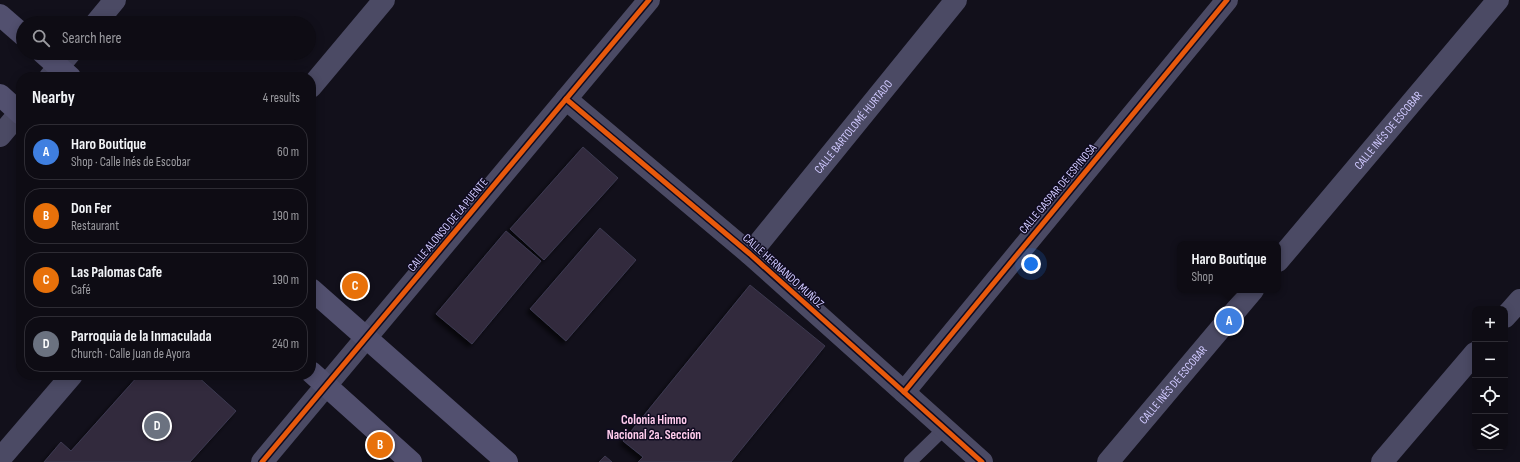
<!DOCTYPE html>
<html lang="en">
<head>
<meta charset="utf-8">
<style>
	body { margin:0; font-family:"Sofia Sans Condensed",sans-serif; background:#17151d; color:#f1f3f6 }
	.controls { position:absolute; right:12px; bottom:12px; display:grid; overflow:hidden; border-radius:8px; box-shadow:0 2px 10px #0003 }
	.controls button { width:36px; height:36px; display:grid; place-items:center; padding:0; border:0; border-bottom:1px solid #2e2c34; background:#0e0c14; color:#f1f3f6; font:20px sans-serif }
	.you { position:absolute; left:1031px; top:264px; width:14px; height:14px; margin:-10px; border:3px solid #fff; border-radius:50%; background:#1a73e8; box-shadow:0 0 0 6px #1a73e833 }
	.badge { display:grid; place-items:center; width:26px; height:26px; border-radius:50%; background:#0b8043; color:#fff; font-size:13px; font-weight:700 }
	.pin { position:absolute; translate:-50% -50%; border:2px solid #fff; box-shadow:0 1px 4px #0006 }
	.popup { position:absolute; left:1177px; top:241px; width:104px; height:52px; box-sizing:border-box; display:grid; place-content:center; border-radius:8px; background:#0e0c14; filter:drop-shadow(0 1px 3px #0005); font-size:13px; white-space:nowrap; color:#9b9ba0 }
	.popup b { font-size:15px; color:#f1f3f6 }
	.popup::after { content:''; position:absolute; left:50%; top:100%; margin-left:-8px; border:8px solid transparent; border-top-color:#0e0c14 }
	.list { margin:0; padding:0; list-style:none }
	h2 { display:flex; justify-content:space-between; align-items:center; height:52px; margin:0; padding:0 16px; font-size:17px }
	h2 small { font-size:13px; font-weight:400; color:#9b9ba0 }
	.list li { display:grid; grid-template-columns:26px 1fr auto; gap:12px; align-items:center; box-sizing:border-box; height:56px; margin:0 8px 8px; padding:0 8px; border:1px solid #2e2c34; border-radius:16px }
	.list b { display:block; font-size:15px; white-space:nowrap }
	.list p { margin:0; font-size:13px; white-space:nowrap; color:#9b9ba0 }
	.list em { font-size:13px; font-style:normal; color:#9b9ba0 }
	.icon { flex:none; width:22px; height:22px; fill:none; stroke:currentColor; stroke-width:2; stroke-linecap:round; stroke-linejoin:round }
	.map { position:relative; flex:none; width:1520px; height:462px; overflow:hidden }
	.search { position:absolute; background:#0e0c14; box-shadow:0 2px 10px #0003; left:16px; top:16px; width:300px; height:44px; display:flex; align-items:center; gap:10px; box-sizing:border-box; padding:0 14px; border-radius:22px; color:#9b9ba0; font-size:15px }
	.panel { position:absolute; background:#0e0c14; box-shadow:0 2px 10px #0003; left:16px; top:72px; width:300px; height:308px; border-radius:16px }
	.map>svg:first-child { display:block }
	.building { fill:#302c3e; stroke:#3d3950; filter:url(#shadow) }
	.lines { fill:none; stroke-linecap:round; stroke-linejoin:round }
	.lane { stroke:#4b4a64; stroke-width:13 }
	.street { stroke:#4b4a64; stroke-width:22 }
	.secondary { stroke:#52506f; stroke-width:22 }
	.cycleway-casing { stroke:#0f0b20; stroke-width:8 }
	.cycleway { stroke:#e8590c; stroke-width:5 }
	.labels { text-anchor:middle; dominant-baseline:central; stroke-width:3; stroke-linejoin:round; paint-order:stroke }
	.street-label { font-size:12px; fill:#d0c9ff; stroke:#0f0b20 }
	.neighbourhood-label { font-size:13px; font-weight:bold; fill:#ffcbec; stroke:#0f0b20 }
</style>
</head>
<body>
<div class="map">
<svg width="1520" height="462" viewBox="0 0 1520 462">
	<defs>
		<filter id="shadow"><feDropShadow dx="-3.5" dy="3.5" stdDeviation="2" flood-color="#0009"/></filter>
	</defs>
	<rect width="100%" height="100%" fill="#12101b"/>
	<g class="building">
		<path d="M583 147 618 178 544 260 510 229Z"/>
		<path d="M600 228 636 260 566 341 530 309Z"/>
		<path d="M506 231 541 261 472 344 436 314Z"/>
		<path d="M750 285 825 346 731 462H638L643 457 623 441Z"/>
		<path d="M139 375H196L236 411 190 462H44L61 442 71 451Z"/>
		<path d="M605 456 612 462H599Z"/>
	</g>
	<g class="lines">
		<path class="lane" d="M910 462 944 429"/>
		<g class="street">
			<path d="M96 23 115 0"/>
			<path d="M50 77 70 53"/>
			<path d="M311 87 384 0"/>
			<path d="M566 99 750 254 982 462"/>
			<path d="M0 136 21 111"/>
			<path id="s1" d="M750 254 956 0"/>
			<path id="s2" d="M1278 261 1498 0"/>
			<path d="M1505 317 1520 300"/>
			<path d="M904 392 1227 0"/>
			<path d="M0 459 72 375"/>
			<path d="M262 462 649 0"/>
			<path id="s3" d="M1108 462 1253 290"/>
			<path d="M1382 462 1475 353"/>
		</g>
		<g class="secondary">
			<path d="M0 15 23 35"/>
			<path d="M43 53 70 77"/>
			<path d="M0 95 21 114"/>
			<path d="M311 289 507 462"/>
			<path d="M311 372 411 462"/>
		</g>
		<g class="cycleway-casing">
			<g id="cycleway">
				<path d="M566 99 750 254 982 462"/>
				<path d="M904 392 1227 0"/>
				<path d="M262 462 649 0"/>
			</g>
		</g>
		<use href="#cycleway" class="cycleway"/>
	</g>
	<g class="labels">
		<g class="street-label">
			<text stroke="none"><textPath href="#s1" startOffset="164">CALLE BARTOLOMÉ HURTADO</textPath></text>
			<text stroke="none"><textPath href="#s2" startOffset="171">CALLE INÉS DE ESCOBAR</textPath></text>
			<text transform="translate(1058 189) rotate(-50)">CALLE GASPAR DE ESPINOSA</text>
			<text transform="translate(448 225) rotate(-50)">CALLE ALONSO DE LA PUENTE</text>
			<text transform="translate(783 271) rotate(42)">CALLE HERNANDO MUÑOZ</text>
			<text stroke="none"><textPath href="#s3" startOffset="101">CALLE INÉS DE ESCOBAR</textPath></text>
		</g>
		<g class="neighbourhood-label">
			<text x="654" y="420">Colonia Himno<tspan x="654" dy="15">Nacional 2a. Sección</tspan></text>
		</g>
	</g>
</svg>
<div class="controls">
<button>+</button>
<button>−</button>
<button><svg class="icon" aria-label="locate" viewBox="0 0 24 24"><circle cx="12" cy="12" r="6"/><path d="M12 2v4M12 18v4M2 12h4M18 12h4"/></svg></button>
<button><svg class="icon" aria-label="layers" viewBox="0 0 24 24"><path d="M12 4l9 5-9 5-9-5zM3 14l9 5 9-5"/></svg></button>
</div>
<div class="you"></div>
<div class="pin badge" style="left:1229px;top:321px;background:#3f7fe0">A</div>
<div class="popup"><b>Haro Boutique</b>Shop</div>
<div class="pin badge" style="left:380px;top:445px;background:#e8710a">B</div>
<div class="pin badge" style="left:355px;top:286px;background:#e8710a">C</div>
<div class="pin badge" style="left:157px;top:426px;background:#6b7280">D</div>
<div class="search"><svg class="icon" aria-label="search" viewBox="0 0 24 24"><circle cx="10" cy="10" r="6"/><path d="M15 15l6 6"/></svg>Search here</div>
<section class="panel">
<h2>Nearby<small>4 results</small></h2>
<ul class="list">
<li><span class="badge" style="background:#3f7fe0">A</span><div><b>Haro Boutique</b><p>Shop · Calle Inés de Escobar</p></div><em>60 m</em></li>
<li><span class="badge" style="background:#e8710a">B</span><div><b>Don Fer</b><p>Restaurant</p></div><em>190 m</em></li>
<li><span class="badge" style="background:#e8710a">C</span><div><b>Las Palomas Cafe</b><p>Café</p></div><em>190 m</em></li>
<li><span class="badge" style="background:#6b7280">D</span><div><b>Parroquia de la Inmaculada</b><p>Church · Calle Juan de Ayora</p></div><em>240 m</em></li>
</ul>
</section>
</div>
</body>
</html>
